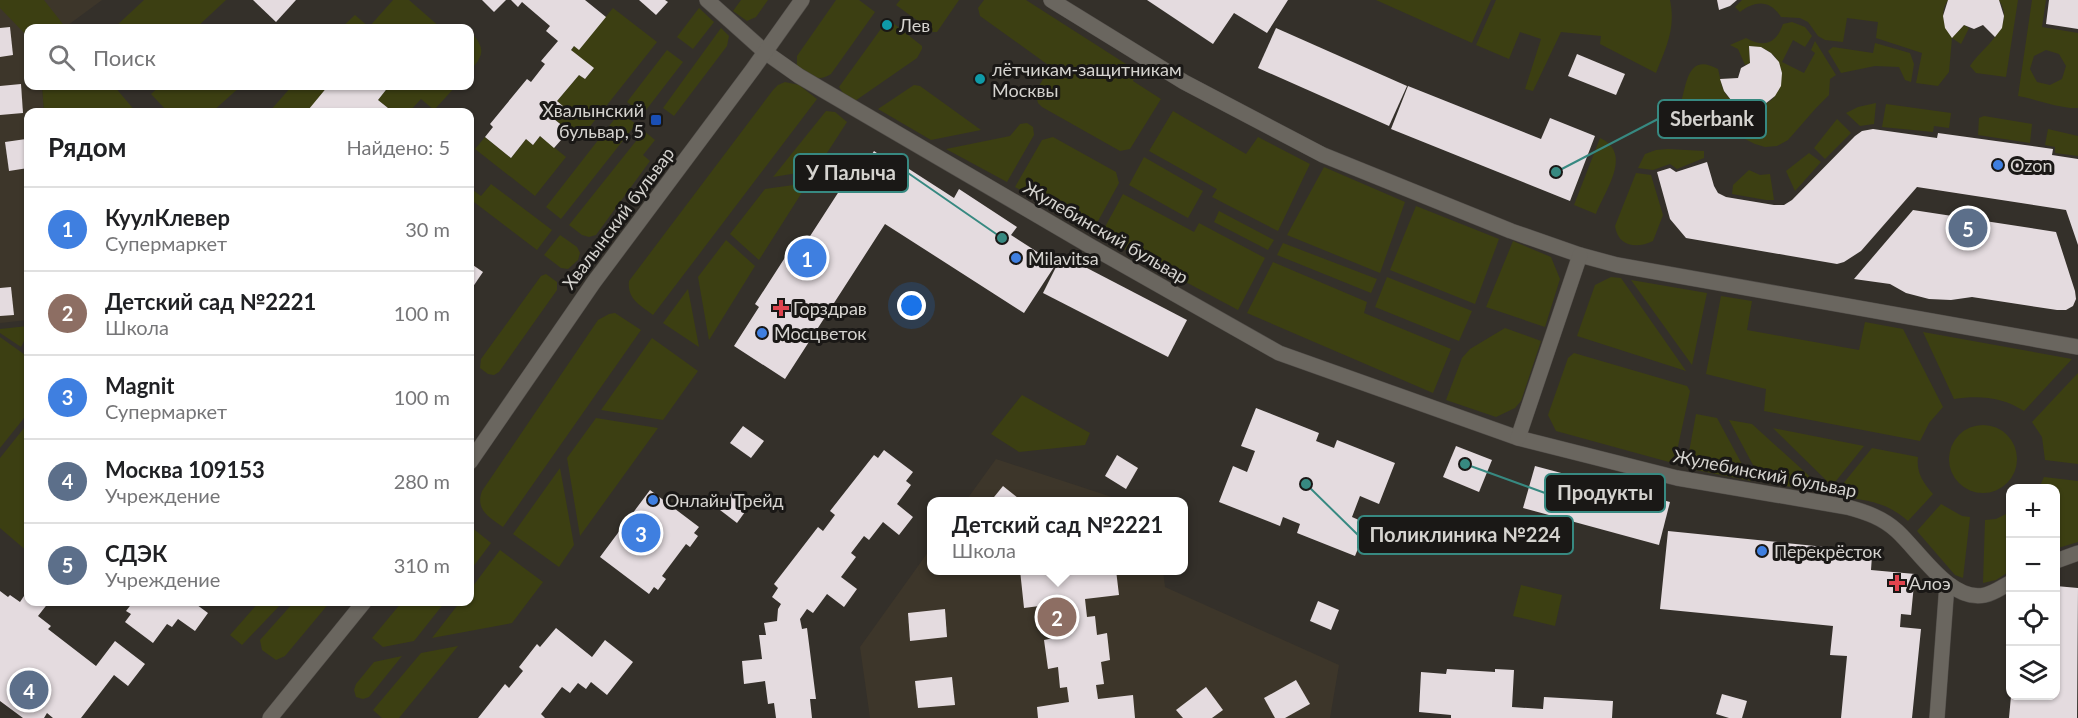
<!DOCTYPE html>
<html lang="ru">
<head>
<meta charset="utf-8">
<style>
	body { margin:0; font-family:Lato,sans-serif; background:#f6f6f6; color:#202124 }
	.controls { position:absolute; right:18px; bottom:18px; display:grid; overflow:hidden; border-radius:12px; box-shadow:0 2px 4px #0004 }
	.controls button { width:54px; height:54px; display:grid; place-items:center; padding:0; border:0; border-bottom:2px solid #e0e0e0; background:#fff; color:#202124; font:30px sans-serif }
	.you { position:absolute; left:912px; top:306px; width:21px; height:21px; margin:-15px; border:4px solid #fff; border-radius:50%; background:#1a73e8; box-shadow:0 0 0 9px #1a73e833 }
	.badge { display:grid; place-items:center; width:39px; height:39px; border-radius:50%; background:#111827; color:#fff; font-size:20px; font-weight:700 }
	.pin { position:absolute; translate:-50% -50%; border:3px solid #fff; box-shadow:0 2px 6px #0006 }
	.popup { position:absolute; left:927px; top:497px; width:261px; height:78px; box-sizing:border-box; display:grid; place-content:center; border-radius:12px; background:#fff; filter:drop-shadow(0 2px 4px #0005); font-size:20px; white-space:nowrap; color:#757577 }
	.popup b { font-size:22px; color:#202124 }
	.popup::after { content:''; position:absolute; left:50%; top:100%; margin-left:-12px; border:12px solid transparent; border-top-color:#fff }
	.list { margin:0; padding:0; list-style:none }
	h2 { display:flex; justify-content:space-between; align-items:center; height:78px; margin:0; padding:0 24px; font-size:26px }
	h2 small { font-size:20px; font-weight:400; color:#757577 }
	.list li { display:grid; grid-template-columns:39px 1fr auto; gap:18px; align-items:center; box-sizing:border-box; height:84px; padding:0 24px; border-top:2px solid #e0e0e0 }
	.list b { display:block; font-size:22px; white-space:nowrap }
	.list p { margin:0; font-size:20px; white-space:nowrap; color:#757577 }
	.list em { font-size:20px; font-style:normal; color:#757577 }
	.icon { flex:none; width:33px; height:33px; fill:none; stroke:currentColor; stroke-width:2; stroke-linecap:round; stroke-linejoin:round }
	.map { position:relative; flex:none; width:2078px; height:718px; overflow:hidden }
	.search { position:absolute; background:#fff; box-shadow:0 2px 4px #0004; left:24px; top:24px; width:450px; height:66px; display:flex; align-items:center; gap:15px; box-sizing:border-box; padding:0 21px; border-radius:12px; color:#757577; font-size:22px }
	.panel { position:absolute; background:#fff; box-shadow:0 2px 4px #0004; left:24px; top:108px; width:450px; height:498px; border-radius:12px }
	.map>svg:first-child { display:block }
	.built { fill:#3d362a }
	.green { fill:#3c3f12; fill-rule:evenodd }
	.building { fill:#e4dbdf }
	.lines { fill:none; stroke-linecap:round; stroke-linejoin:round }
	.street-casing { stroke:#504c48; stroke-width:16 }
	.secondary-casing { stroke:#504c48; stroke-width:16 }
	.street { stroke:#6a665f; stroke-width:15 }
	.secondary { stroke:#6a665f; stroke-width:15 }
	.culture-dot { fill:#0f9aa8; stroke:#1a1816; stroke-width:2 }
	.transit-dot { fill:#1a4fb4; stroke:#1a1816; stroke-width:2 }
	.shop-dot { fill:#3f7fe0; stroke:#1a1816; stroke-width:2 }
	.health-dot { fill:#e0444e; stroke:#1a1816; stroke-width:2 }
	.labels { text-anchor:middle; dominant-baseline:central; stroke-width:6; stroke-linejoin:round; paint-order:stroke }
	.poi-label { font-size:18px; fill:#d5d3cf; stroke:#1a1816; text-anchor:start }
	.street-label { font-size:18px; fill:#d5d3cf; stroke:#1a1816 }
	.leader { fill:none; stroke:#378981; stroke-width:2 }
	.callout-dot { fill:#378981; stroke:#1a1816; stroke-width:2 }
	.callout { fill:#1a1816; stroke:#378981; stroke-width:2 }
	.callout-label { font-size:20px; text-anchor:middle; font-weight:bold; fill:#d5d3cf }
</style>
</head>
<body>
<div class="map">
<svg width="2078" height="718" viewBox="0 0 2078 718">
	<rect width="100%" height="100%" fill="#34302a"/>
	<g class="built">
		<path d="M0 0H102L64 28H28V86H42L44 112H28V320L0 323Z"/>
		<path d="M996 459 1124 501 965 502Z"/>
		<path d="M931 548V570L1163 571 1165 587 1339 665 1330 718H870L860 647Z"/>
	</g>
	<g class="green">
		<path d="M0 0H44L66 28H28V37L0 8Z"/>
		<path d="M144 0H226L196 28H114Z"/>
		<path d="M393 0H409L441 28H341L355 15 369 27Z"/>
		<path d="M741 0H768L756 17 747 21 733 11Z"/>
		<path d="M836 0H859L875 12 831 74C817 83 810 75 797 66V56Z"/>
		<path d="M900 0H959L937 32H933L896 5Z"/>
		<path d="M984 0H1026L1137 71 1133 81 1161 99 1130 149 1120 151 1042 107 1038 103 1035 92 1051 67 980 16 978 8Z"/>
		<path d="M1376 0H1491L1472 43Z"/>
		<path d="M1496 0H1670C1676 29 1666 47 1656 73L1600 44 1601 36 1561 32 1533 91 1525 89 1541 39 1520 32 1509 59 1476 45Z"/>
		<path d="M1742 0H1948C1939 13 1944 26 1952 37L1964 25 1969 28 1961 44 1952 38 1949 72 1938 86 1916 83 1922 53 1876 38 1878 22 1847 18 1843 42 1825 40 1818 36 1808 22 1800 18 1781 17C1770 0 1756 0 1740 12L1735 7Z"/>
		<path d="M1999 0H2018L2006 77 1976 73 1970 66C1983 46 2017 27 1999 0Z"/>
		<path d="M2032 0H2046L2042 27 2078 33V108C2061 109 2036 99 2018 96ZM2046 50 2059 54 2066 66 2062 79 2050 85 2037 82 2030 69 2034 56Z"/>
		<path d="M613 8 657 42 580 139 554 119 564 107 557 101 579 75 585 79 594 69 571 50 574 46 579 49Z"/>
		<path d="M699 8 714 22 693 49 677 37Z"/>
		<path d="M888 19 922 46V49L917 58 855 101 843 93 839 87Z"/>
		<path d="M1792 22 1805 27 1812 36 1805 47 1793 40 1782 62 1804 73 1815 53 1811 50 1815 41 1836 75 1830 79 1829 95 1816 108 1788 140 1777 146 1765 147 1755 144 1727 130 1668 123 1660 115 1663 104 1668 103 1680 106C1687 84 1687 52 1718 69 1720 76 1721 85 1724 91 1728 99 1737 105 1746 106 1769 109 1782 95 1780 73 1779 65 1778 58 1771 53 1765 48 1757 47 1749 46L1750 63 1745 65 1738 49 1730 45 1746 38C1764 48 1776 44 1783 24Z"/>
		<path d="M721 28 729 36 727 46 674 116 663 108Z"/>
		<path d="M470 31C485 48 485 54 470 71Z"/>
		<path d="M1875 43 1910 53 1914 64 1911 82 1905 80 1899 67 1875 66 1841 73 1828 51 1833 47 1873 53Z"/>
		<path d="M667 50 683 62 643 114 627 102Z"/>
		<path d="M785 82 799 85 817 99 653 315C640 305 627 299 629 281L773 90 778 85Z"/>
		<path d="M914 85 920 86 981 130 931 140 878 109Z"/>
		<path d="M42 86H114L136 112H44Z"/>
		<path d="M160 86H241L212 112H168L151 94Z"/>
		<path d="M292 86H328L310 109 314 112H269Z"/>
		<path d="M389 86H456L434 110 421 99 409 112H393L378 100Z"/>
		<path d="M1876 103 1874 124 1860 126 1846 113 1858 107Z"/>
		<path d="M1886 104 1951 113 1949 128 1934 126 1933 132 1882 127Z"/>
		<path d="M826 111 835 112 847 122 816 170 773 177Z"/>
		<path d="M1173 111 1246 154 1258 137 1310 164 1278 231 1212 197 1217 189 1149 151Z"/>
		<path d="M620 112 636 124 561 219 546 207Z"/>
		<path d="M1984 116 2032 124 2030 143 1978 135 1979 118Z"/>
		<path d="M1837 119 1851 133 1825 159 1814 148Z"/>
		<path d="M1027 123 1033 127 1034 135 1007 182 946 149 1010 136 1020 124Z"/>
		<path d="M2048 129 2078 136V156L2055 153V147L2045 145Z"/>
		<path d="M644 131 655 140 643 155 650 161 596 235 589 237 582 235 569 225Z"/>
		<path d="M540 136 566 157 535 196 475 149 485 137 511 158 526 139 533 145Z"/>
		<path d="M1053 137 1116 172 1119 183 1092 232 1015 187 1042 140Z"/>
		<path d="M1600 138C1633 153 1606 189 1596 214L1574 205Z"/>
		<path d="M1668 149 1704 151V158L1677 169 1670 164 1653 170 1638 168 1645 154 1656 150Z"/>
		<path d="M1809 153 1821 162 1795 191 1786 171Z"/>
		<path d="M1144 157 1203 191 1188 218 1129 185Z"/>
		<path d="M1324 167 1405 202 1380 273 1287 235Z"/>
		<path d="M1749 170 1760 175 1770 174 1774 200H1766L1732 194 1733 185Z"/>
		<path d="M1636 173 1651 175 1663 215 1653 241C1637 249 1618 247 1615 226Z"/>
		<path d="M808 183 759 260 730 234 765 189Z"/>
		<path d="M491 184 552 230 537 250 470 199V188L481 196Z"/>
		<path d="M1123 194 1194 232 1199 223 1265 258 1238 310 1100 236Z"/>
		<path d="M1416 206 1499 239 1475 304 1390 270Z"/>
		<path d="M1219 211 1274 240 1268 250 1214 222Z"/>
		<path d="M560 235 577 247 580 253 578 260 568 269 561 268 544 255Z"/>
		<path d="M726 240 755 266 709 340 698 277Z"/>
		<path d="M1513 241 1551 257 1560 279 1545 327 1486 307Z"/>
		<path d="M1283 243 1377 279 1371 293 1277 255Z"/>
		<path d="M1273 262 1367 302 1364 313 1451 349 1433 393 1247 313Z"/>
		<path d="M546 274 557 282V290L499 372 494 375 488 374 480 368 481 359 541 276Z"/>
		<path d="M1387 277 1472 311 1459 341 1375 307Z"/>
		<path d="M1611 277 1621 278 1686 371 1577 336 1595 285Z"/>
		<path d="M1631 280 1707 293 1692 365Z"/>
		<path d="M688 289 699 347 663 323Z"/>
		<path d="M1721 296 1752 301 1747 330 1859 350 1865 322 1903 329 1943 407 1929 423 1920 441 1764 411 1766 389 1706 374Z"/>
		<path d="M615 313 641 330 503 527C489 517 475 510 482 491L598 320 609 314Z"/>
		<path d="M28 326V333L21 347 0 333V329Z"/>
		<path d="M1505 328 1541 341 1521 401 1515 408 1496 417 1446 400 1462 358 1470 349Z"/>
		<path d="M1923 332 2072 359 2024 411C2003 397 1979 395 1954 399Z"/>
		<path d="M0 337 28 357V413L0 448Z"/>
		<path d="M652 338 698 371 663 420 601 410Z"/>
		<path d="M1574 353 1687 386 1690 391 1675 460 1669 462 1556 431 1548 415 1568 358Z"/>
		<path d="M2078 373V464L2045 460 2042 437 2032 422Z"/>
		<path d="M1022 395 1090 433 1085 445 1019 452 991 434Z"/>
		<path d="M1696 414 1717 418 1751 481 1691 469 1687 463Z"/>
		<path d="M596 418 658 428 580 536 567 458Z"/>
		<path d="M1729 420 1752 424 1828 493 1762 482Z"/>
		<path d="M28 423V552L0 528V458Z"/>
		<circle cx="1983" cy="459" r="34"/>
		<path d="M1773 428 1864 446 1832 486Z"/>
		<path d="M1872 448 1918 457C1916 472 1923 483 1933 494L1908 521C1899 513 1889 507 1879 504 1866 499 1848 500 1838 490Z"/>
		<path d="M560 468 574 545 559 567 513 534Z"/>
		<path d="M2044 477 2078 481V542L2058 548 2056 545V488H2039Z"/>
		<path d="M1941 504 1962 516 1970 517 1963 578 1955 575 1917 531Z"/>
		<path d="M2010 512V571L1996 580 1983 583 1985 520 1996 519Z"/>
		<path d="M470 526 491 543 470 571Z"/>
		<path d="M500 550 543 582 512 623 432 638 460 602H470V590Z"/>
		<path d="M1521 585 1562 595 1555 626 1513 616Z"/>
		<path d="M259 602H283L242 645 230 635Z"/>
		<path d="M294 602H330L285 656 276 660 262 650 260 640Z"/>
		<path d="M402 602H445L414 641 383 647 372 638Z"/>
		<path d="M458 646 399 718H382L373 710 421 653Z"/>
		<path d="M402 656 369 697 363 699 356 697 354 690 356 684 374 662Z"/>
	</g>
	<g class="building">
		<path d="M253 0H296L276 22Z"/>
		<path d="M482 0H506L494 12Z"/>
		<path d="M511 0H585L606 17 579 50 574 46 571 50 594 68 585 79 579 75 557 101 564 107 554 119 569 131 554 148 540 136 533 145 526 139 511 158 485 137 493 127 490 124 527 79 531 82 545 64 541 61 558 41 546 31 550 26 522 2 518 7Z"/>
		<path d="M639 0H665L668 2 656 15Z"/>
		<path d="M1147 0H1288L1267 33 1234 13 1213 44Z"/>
		<path d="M1717 0H1737L1730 6 1719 10Z"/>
		<path d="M1948 0H1999L2004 16 2002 28 1995 37 1983 25 1974 29 1964 25 1952 38 1945 28 1943 16Z"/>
		<path d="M2049 0H2078V29L2046 24Z"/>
		<path d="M10 27 13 55 0 57V28Z"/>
		<path d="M1276 28 1407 86 1389 126 1258 68Z"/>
		<path d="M1749 46 1761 47 1771 53 1779 62 1782 73 1781 86 1775 96 1765 104 1754 107 1742 106 1731 100 1724 91 1720 79 1738 78 1741 68 1750 63Z"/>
		<path d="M1577 54 1625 74 1616 95 1568 76Z"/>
		<path d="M21 84 23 113 0 115V86Z"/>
		<path d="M328 86H389L378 100 393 112H314L309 109Z"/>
		<path d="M1408 86 1541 139 1550 118 1595 136 1570 201 1391 129Z"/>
		<path d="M1873 129 1937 138 1938 133 2053 149 2052 155 2078 159V245L2066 210 1917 187 1861 251 1844 262 1837 264 1686 238 1670 219 1657 172 1670 168 1676 172 1707 162 1714 186 1718 193 1726 197 1774 205H1784L1792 200 1855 136 1862 131Z"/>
		<path d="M26 139 28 168 9 171 5 142Z"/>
		<path d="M874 151 896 166 893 171 903 178 909 169 954 198 959 189 1017 227 1011 235 1056 264 1024 313 885 224 785 379 734 346 759 307 755 304 795 242 803 247 845 182 857 190 865 178 859 174Z"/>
		<path d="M1913 210 2056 232 2075 291 2076 299 2073 306 2066 310H2057L1972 297 1951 300 1929 299 1906 293 1890 284 1854 279Z"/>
		<path d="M1062 255 1187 320 1168 357 1043 293Z"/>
		<path d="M470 263 483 272 470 291Z"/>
		<path d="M11 287 14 315 0 316V288Z"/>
		<path d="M1256 408 1319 433 1316 441 1334 448 1337 440 1395 463 1379 504 1360 496 1352 517 1368 524 1355 556 1297 533 1300 524 1283 517 1280 526 1219 502 1233 466 1247 472 1255 451 1241 446Z"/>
		<path d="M743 426 764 441 751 458 730 443Z"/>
		<path d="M1456 446 1492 460 1479 492 1443 477Z"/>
		<path d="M884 450 913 472 906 481 911 485 897 504 913 517 899 535 883 522 869 540 864 536 851 553 856 557 841 577 857 589 844 607 827 594 813 613 807 609 800 619 802 629 807 628 816 699H810L812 718H776L774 703 768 704 765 681 744 684 742 661 762 659 759 635H766L764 623 777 621 778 609 781 604 772 597 778 588 774 584 818 527 823 531 835 515 830 511 874 455 878 458Z"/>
		<path d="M1117 455 1138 468 1126 489 1105 476Z"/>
		<path d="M1535 466 1670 502 1659 545 1523 508Z"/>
		<path d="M1003 486 1023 502H990Z"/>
		<path d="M650 490 699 527 694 533 698 536 690 547 686 544 662 576 666 579 658 590 654 587 649 594 600 557Z"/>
		<path d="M732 492 750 505 737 523 720 510Z"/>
		<path d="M1668 531 1865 551 1864 555 1872 556 1871 570 1915 574 1911 615 1901 614 1900 627 1921 629 1912 718H1841L1847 656 1830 655 1833 626 1660 609Z"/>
		<path d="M1020 570H1116L1119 595 1085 599 1087 617 1095 616 1097 635 1107 633 1110 660 1101 662 1104 684 1096 685 1098 699 1133 695 1135 718H1038L1037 707 1069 702 1067 687 1060 688 1058 667 1048 669 1044 640 1054 638 1052 620 1057 619 1055 604 1024 608Z"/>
		<path d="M2056 586 2078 588 2077 718H2009L2011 696H2056Z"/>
		<path d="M28 590V602H49L38 616 51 626 48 629 96 666 115 641 145 664 128 686 114 675 81 718H53L47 713 44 718H23L0 701V591L8 597 10 595 20 602Z"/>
		<path d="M1318 601 1339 610 1331 630 1310 621Z"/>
		<path d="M133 602H193L208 613 195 631 178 619 172 627 167 624 153 643 125 622 131 614 126 611Z"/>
		<path d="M945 609 947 637 910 641 908 613Z"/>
		<path d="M556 628 592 657 605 640 633 662 607 695 591 682 586 689 578 683 570 693 562 687 541 714 545 718H478L505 684 509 688 523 671 519 667 537 644 540 647Z"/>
		<path d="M1447 669 1495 672V669L1514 670 1512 707 1543 709 1544 697 1613 701 1612 718H1451V715L1419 712 1421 672 1446 674Z"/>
		<path d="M952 677 955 705 918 708 915 681Z"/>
		<path d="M1296 680 1310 704 1285 718H1275L1264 698Z"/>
		<path d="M1206 687 1223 710 1212 718H1183L1176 710Z"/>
		<path d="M1722 694 1747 701 1742 718H1729L1716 714Z"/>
	</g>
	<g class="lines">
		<g class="street-casing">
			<g id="street">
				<path d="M707 0 765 52 799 76 1090 246 1279 353 1518 438 1677 478 1847 507C1866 512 1883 518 1897 531 1920 552 1951 603 1985 595 1994 593 2002 587 2010 583"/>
				<path d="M1051 0 1184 82 1323 155 1511 231 1580 255 1617 265 2078 347"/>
				<path d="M1518 438 1580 255"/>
				<path d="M2056 561 2078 553"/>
				<path d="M1937 718 1947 584"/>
			</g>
		</g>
		<g class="secondary-casing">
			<g id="secondary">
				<path d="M470 462 594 282 753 69 802 0"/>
				<path d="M270 718 364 602"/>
			</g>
		</g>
		<use href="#street" class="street"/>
		<use href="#secondary" class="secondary"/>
	</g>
	<g class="culture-dot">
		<circle cx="887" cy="25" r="6"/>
		<circle cx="980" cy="79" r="6"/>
	</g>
	<rect class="transit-dot" x="650" y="114" width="12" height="12" rx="3"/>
	<g class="shop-dot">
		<circle cx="1998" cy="165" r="6"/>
		<circle cx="1016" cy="258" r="6"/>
		<circle cx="762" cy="333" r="6"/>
		<circle cx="653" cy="500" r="6"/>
		<circle cx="1762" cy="551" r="6"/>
	</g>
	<g class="health-dot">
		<path d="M778 299h6v6h6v6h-6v6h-6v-6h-6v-6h6z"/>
		<path d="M1894 574h6v6h6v6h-6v6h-6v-6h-6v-6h6z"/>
	</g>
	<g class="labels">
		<g class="poi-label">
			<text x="899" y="25">Лев</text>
			<text x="992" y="69">лётчикам-защитникам<tspan x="992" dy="21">Москвы</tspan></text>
			<text x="644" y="110" text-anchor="end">Хвалынский<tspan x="644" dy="21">бульвар, 5</tspan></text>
			<text x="2010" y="165">Ozon</text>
			<text x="1028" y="258">Milavitsa</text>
			<text x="793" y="308">Горздрав</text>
			<text x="774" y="333">Мосцветок</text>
			<text x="665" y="500">Онлайн Трейд</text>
			<text x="1774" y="551">Перекрёсток</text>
			<text x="1909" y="583">Алоэ</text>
		</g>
		<g class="street-label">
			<text transform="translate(618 218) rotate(-53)">Хвалынский бульвар</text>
			<text transform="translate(1106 232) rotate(30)">Жулебинский бульвар</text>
			<text transform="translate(1765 473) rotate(11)">Жулебинский бульвар</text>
		</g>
	</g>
	<path class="leader" d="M1556 172L1658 119M1002 238L908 173M1465 464L1545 493M1306 484L1358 535"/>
	<g class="callout-dot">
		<circle cx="1556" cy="172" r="6"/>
		<circle cx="1002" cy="238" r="6"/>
		<circle cx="1465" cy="464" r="6"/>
		<circle cx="1306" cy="484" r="6"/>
	</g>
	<g class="callout">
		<rect x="1658" y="100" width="108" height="38" rx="6"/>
		<rect x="794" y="154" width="114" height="38" rx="6"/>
		<rect x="1545" y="474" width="120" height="38" rx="6"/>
		<rect x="1358" y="516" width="215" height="38" rx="6"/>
	</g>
	<g class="callout-label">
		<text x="1712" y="126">Sberbank</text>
		<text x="851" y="180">У Палыча</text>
		<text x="1605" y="500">Продукты</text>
		<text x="1465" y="542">Поликлиника №224</text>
	</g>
</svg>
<div class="controls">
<button>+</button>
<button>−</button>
<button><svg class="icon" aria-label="locate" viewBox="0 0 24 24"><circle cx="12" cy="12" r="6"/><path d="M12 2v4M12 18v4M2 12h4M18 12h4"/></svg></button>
<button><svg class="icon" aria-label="layers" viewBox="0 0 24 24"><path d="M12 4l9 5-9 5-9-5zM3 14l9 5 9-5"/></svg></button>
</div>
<div class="you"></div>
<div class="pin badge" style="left:807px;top:258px;background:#3f7fe0">1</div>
<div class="pin badge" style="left:1057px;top:617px;background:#8d6e63">2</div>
<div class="popup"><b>Детский сад №2221</b>Школа</div>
<div class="pin badge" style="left:641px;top:533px;background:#3f7fe0">3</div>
<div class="pin badge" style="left:29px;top:690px;background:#5c6f8a">4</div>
<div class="pin badge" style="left:1968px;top:228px;background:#5c6f8a">5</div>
<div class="search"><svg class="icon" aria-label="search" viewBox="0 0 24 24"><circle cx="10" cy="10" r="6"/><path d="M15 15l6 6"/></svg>Поиск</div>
<section class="panel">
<h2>Рядом<small>Найдено: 5</small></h2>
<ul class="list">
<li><span class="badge" style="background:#3f7fe0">1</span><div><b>КуулКлевер</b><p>Супермаркет</p></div><em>30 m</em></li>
<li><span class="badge" style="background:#8d6e63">2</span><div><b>Детский сад №2221</b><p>Школа</p></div><em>100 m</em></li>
<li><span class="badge" style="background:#3f7fe0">3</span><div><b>Magnit</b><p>Супермаркет</p></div><em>100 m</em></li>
<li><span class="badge" style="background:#5c6f8a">4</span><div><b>Москва 109153</b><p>Учреждение</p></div><em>280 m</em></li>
<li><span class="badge" style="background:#5c6f8a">5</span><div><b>СДЭК</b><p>Учреждение</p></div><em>310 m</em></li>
</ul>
</section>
</div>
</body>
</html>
